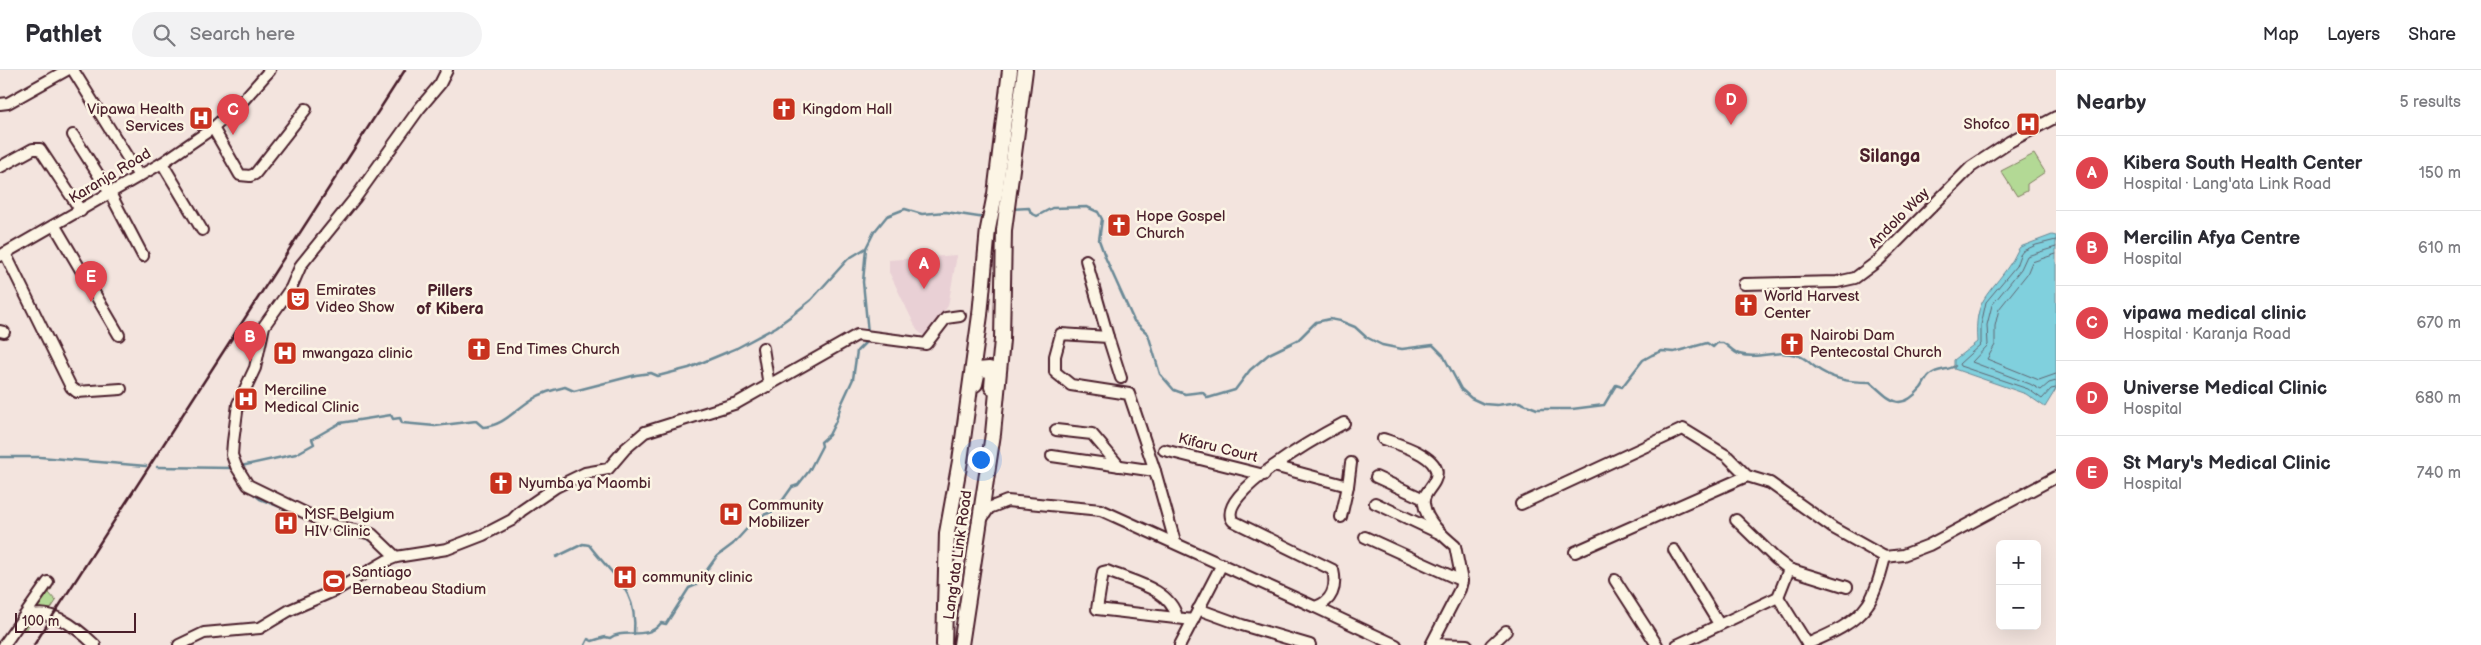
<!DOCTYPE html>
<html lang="en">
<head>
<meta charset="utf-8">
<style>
	body { margin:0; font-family:"Balsamiq Sans",sans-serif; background:#f2f2f3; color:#2b2b33 }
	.controls { position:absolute; right:15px; bottom:15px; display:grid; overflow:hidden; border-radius:8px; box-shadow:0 5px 20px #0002 }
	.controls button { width:45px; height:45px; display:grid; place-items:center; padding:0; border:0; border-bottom:1px solid #e1e1e2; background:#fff; color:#2b2b33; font:25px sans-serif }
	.scale { position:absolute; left:15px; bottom:12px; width:121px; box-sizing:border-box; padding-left:5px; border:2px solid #4a1f2b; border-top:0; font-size:14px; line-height:18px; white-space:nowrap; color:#4a1f2b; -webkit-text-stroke:4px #fcf5e5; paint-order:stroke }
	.you { position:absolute; left:980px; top:389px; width:18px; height:18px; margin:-12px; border:4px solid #fff; border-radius:50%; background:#1a73e8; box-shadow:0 0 0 8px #1a73e833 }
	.badge { display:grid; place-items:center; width:32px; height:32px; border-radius:50%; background:#c8321e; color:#fff; font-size:16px; font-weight:700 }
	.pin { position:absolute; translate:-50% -41px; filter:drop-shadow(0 1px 2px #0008) }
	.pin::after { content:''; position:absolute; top:26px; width:18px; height:15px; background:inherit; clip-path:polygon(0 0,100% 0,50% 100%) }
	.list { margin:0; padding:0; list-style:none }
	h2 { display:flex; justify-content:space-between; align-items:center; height:65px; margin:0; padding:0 20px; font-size:21px }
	h2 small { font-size:16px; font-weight:400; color:#7c7c81 }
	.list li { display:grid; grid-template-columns:32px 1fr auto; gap:15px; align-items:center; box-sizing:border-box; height:75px; padding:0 20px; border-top:1px solid #e1e1e2 }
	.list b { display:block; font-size:19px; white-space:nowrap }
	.list p { margin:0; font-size:16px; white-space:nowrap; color:#7c7c81 }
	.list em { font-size:16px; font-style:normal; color:#7c7c81 }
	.icon { flex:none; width:28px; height:28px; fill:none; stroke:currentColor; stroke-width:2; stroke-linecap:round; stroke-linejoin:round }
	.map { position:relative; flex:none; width:2056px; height:575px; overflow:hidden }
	header { display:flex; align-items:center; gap:30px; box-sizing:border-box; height:70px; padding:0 25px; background:#fff; border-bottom:1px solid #e1e1e2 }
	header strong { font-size:24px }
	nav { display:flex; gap:28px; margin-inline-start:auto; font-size:18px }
	.search { width:350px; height:45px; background:#f2f2f3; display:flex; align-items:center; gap:12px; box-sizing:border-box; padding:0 18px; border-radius:28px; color:#7c7c81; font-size:19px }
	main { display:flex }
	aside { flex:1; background:#fff }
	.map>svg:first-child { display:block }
	.built { fill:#e9d0d5 }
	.green { fill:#b3d995; stroke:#7e7c60 }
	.water { fill:#80d0dd; stroke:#6a8996 }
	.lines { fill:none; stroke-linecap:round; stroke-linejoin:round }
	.shore { stroke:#606672; stroke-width:1 }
	.stream { stroke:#6a8996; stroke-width:2.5 }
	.minor-casing { stroke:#4a1f2b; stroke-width:14 }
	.secondary-casing { stroke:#4a1f2b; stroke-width:18 }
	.minor { stroke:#fcf5e5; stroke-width:10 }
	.secondary { stroke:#fcf5e5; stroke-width:14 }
	.rail { stroke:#4a1f2b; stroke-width:2.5 }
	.labels { text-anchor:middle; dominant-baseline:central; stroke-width:5; stroke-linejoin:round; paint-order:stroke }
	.poi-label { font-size:15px; fill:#4a1f2b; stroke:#fcf5e5; text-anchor:start }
	.street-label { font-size:15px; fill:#4a1f2b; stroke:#fcf5e5 }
	.neighbourhood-label { font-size:16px; font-weight:bold; fill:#4a1f2b; stroke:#fcf5e5 }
	.quarter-label { font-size:18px; font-weight:bold; fill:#4a1f2b; stroke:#fcf5e5 }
</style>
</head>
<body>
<header>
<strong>Pathlet</strong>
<div class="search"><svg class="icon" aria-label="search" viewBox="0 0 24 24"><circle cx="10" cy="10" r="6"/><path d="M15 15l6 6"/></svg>Search here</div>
<nav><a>Map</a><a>Layers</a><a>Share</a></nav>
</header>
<main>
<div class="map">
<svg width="2056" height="575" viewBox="0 0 2056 575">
	<rect width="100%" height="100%" fill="#f3e4de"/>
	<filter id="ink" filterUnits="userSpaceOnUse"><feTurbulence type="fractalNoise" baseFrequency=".02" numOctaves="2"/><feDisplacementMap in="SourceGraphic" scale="10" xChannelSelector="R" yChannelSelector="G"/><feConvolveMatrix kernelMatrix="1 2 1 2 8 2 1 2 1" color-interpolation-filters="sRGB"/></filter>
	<g filter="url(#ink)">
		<path class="built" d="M957 185 948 236 925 267 917 260 889 202V190Z"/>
		<g class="green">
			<path d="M2034 84 2045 102 2027 114V121L2017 126 2001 101Z"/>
			<path d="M43 512 52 518 49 523 56 531 46 546 34 549 25 560 10 562Z"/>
		</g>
		<path class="water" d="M2052 165 2056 166V319L2045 337 2026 324 1954 299V290L1977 272C1974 228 1988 227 2010 194 2014 189 2016 182 2020 177Z"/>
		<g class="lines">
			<g class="shore">
				<path d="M2056 170 2036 175 2023 181 2020 185 2016 196 1986 232 1981 255V274L1959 294 1960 296 2028 319 2042 329 2051 319 2056 318"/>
				<path d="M2056 177 2027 186 2021 199 1992 235 1987 255 1988 275 1972 292 2030 314 2041 320 2049 313 2056 311"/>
				<path d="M2056 184 2032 192 2027 204 1999 239 1995 256V275L1987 289 2039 310 2056 304"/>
			</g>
			<g class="stream">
				<path d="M1011 139 1029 138 1031 143 1037 146 1052 138 1087 137 1098 142 1102 149 1099 170 1106 189 1134 251 1148 264 1160 304 1174 320 1185 324 1202 322 1208 328 1235 320 1250 300 1269 284 1298 270 1316 252 1330 249 1340 251 1355 257 1366 267 1382 275 1402 279 1433 275 1443 285 1461 319 1471 328 1484 334 1497 335 1519 332 1537 339H1572L1604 335 1616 315 1622 317 1643 290 1652 285 1662 281 1674 282 1707 273 1713 277 1717 273H1723C1729 276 1733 282 1739 284 1758 290 1777 279 1796 285 1805 287 1808 292 1815 297 1833 310 1849 312 1870 312 1890 329 1899 344 1921 318 1924 314 1926 308 1930 305 1938 298 1947 301 1955 296"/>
				<path d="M868 263 863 212 866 178 874 162 887 146 905 139 922 144 946 142 985 148"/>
				<path d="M0 387H40L146 396"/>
				<path d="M241 396 296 384 314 374 312 369 340 353 391 345 393 349 400 348 402 353 435 356 476 351 483 357C503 356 515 340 531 330 541 323 553 320 565 317L574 321 636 305 651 303 658 306 689 298 737 278 776 257 791 246 811 230 848 189 866 178"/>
				<path d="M157 397 233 398"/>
				<path d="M250 421 260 429 288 440"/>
				<path d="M363 467 374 472"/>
				<path d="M556 487 583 474 589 475C613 507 638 519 634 564"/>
				<path d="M585 575 588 569 592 571 605 567 610 568C622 558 648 571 661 553L666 554 689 518 696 515 717 486 733 474 753 452 763 445 775 441 792 417 798 415 809 401 822 376 821 372 829 365 836 351 841 335 853 309 857 281 868 270"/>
			</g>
			<g class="minor-casing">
				<g id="minor">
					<path d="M73 0 139 106"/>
					<path d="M0 34 8 33 67 0"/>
					<path d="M213 58 240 105 250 106 255 104 306 39"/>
					<path d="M73 65 110 123 143 186"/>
					<path d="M162 93 202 160"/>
					<path d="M0 97 33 79H40L81 141"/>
					<path d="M55 156 119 265"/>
					<path d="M5 183 71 317 77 322 121 319"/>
					<path d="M0 186 162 93 213 58 240 34 270 0"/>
					<path d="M1086 190 1108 267"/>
					<path d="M1744 214 1837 212 1855 208 1879 190 1971 97 2009 72 2056 47"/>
					<path d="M0 261 4 262"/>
					<path d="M763 278 769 316"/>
					<path d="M1121 308 1108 267 1061 264 1055 286V302L1071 315 1129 324 1155 401 1175 472"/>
					<path d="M1056 360 1092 364 1119 396"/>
					<path d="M1383 369C1398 374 1446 387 1435 410 1432 418 1422 424 1424 434 1426 451 1443 466 1455 476L1462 511 1460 519 1431 575"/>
					<path d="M1164 380 1264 405"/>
					<path d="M1052 386 1155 401"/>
					<path d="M1274 396 1348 416"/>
					<path d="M1376 407 1424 429"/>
					<path d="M1375 433 1441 464"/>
					<path d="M1521 434 1683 359 1727 386 1747 406 1770 413 1833 458 1885 487 1903 485 1929 475 2056 407"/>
					<path d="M1341 447 1348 416 1351 393"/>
					<path d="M981 450 989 438 1007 431 1101 440 1315 537C1332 532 1337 517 1333 500L1233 451C1213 425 1323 364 1344 353"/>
					<path d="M1736 450 1776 489 1789 499 1847 517"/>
					<path d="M1365 467 1462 511"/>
					<path d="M1674 480 1719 554"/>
					<path d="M1575 482 1747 406"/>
					<path d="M396 487 372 464 328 454 248 415 236 396 232 385 233 372 238 334 255 298 264 256 291 218 301 195 356 127 419 39 440 14 447 0"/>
					<path d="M1615 510 1657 575"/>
					<path d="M1778 527 1789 499"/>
					<path d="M1315 537 1396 575"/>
					<path d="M1198 539 1242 555 1310 575"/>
					<path d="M1177 547C1169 518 1133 512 1107 501L1103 502 1097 539 1193 550"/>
					<path d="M22 549C49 534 76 557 95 575"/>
					<path d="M1432 574 1467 575"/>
					<path d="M1807 574C1828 565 1855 554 1868 534 1875 524 1882 499 1885 487"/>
					<path d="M4 575 48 512"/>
					<path d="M179 575 204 563 260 558 290 540 336 520 386 491 396 487 447 479 483 465 512 450 521 441 556 417 585 403 608 399 625 379 645 362 737 333 857 265 926 274 946 248 960 246"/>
					<path d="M1180 575 1222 494"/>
					<path d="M1491 575 1506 561"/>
					<path d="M1677 575 1778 527 1808 575"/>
				</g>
			</g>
			<g class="secondary-casing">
				<g id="secondary">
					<path d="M975 314 978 300 989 299 993 305 992 317"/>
					<path d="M944 575 947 463 960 391 980 245 988 159 995 124 1010 0"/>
					<path d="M961 575 993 364 1002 270 1004 160 1025 0"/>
				</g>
			</g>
			<use href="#minor" class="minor"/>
			<use href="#secondary" class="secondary"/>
			<path class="rail" d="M34 575 405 0"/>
		</g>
	</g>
	<defs>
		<g id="church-square" transform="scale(1.25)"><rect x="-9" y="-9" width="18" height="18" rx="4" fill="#c8321e" stroke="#fcf5e5"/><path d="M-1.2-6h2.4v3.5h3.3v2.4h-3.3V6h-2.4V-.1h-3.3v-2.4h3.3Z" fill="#fff"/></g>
		<g id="hospital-square" transform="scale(1.25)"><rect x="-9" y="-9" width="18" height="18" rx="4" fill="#c8321e" stroke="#fcf5e5"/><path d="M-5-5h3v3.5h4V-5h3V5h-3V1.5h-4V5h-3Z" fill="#fff"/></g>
		<g id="theatre-square" transform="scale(1.25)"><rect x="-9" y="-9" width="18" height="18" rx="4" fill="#c8321e" stroke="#fcf5e5"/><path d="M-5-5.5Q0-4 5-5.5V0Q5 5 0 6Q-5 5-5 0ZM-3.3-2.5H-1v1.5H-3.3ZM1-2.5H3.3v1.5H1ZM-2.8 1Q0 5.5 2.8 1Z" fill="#fff"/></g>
		<g id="stadium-square" transform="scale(1.25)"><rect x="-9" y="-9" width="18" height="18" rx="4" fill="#c8321e" stroke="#fcf5e5"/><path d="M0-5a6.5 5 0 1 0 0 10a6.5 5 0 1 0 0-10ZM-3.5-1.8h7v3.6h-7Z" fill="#fff"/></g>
	</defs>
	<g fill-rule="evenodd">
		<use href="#church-square" x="784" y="39"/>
		<use href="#hospital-square" x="201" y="48"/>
		<use href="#hospital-square" x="2028" y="54"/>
		<use href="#church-square" x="1119" y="155"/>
		<use href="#theatre-square" x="298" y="229"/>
		<use href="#church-square" x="1746" y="235"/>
		<use href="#church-square" x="1792" y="274"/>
		<use href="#church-square" x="479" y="279"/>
		<use href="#hospital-square" x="285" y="283"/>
		<use href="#hospital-square" x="246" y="329"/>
		<use href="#church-square" x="501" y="413"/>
		<use href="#hospital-square" x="731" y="444"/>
		<use href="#hospital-square" x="286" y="453"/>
		<use href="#hospital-square" x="625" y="507"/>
		<use href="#stadium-square" x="334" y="511"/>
	</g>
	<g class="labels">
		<g class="poi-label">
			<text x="184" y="39" text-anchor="end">Vipawa Health<tspan x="184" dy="17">Services</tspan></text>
			<text x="802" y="39">Kingdom Hall</text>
			<text x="2010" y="54" text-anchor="end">Shofco</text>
			<text x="1136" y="146">Hope Gospel<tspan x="1136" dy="17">Church</tspan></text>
			<text x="316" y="220">Emirates<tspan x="316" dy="17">Video Show</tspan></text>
			<text x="1764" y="226">World Harvest<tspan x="1764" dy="17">Center</tspan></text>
			<text x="1810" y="265">Nairobi Dam<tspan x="1810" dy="17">Pentecostal Church</tspan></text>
			<text x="496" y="279">End Times Church</text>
			<text x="302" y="283">mwangaza clinic</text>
			<text x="264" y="320">Merciline<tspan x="264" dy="17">Medical Clinic</tspan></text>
			<text x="518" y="413">Nyumba ya Maombi</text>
			<text x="748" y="435">Community<tspan x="748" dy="17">Mobilizer</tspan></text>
			<text x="304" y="444">MSF Belgium<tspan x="304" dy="17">HIV Clinic</tspan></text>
			<text x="352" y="502">Santiago<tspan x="352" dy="17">Bernabeau Stadium</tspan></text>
			<text x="642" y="507">community clinic</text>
		</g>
		<g class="street-label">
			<text transform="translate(110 106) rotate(-31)">Karanja Road</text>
			<text transform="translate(1899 148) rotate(-45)">Andolo Way</text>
			<text transform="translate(1218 378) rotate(14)">Kifaru Court</text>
			<text transform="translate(958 485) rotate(-82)">Lang'ata Link Road</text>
		</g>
		<g class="neighbourhood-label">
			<text x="450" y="221">Pillers<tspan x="450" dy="18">of Kibera</tspan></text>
		</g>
		<g class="quarter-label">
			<text x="1890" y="86">Silanga</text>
		</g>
	</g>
</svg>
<div class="controls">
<button>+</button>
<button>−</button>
</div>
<div class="scale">100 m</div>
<div class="you"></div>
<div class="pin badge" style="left:924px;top:219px;background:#e0444e">A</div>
<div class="pin badge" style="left:250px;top:292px;background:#e0444e">B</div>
<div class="pin badge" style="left:233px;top:65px;background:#e0444e">C</div>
<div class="pin badge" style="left:1731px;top:55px;background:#e0444e">D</div>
<div class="pin badge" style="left:91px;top:232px;background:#e0444e">E</div>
</div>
<aside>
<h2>Nearby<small>5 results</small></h2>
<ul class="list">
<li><span class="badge" style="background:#e0444e">A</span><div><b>Kibera South Health Center</b><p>Hospital · Lang'ata Link Road</p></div><em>150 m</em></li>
<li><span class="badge" style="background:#e0444e">B</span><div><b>Mercilin Afya Centre</b><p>Hospital</p></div><em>610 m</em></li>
<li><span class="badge" style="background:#e0444e">C</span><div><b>vipawa medical clinic</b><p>Hospital · Karanja Road</p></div><em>670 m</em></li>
<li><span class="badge" style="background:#e0444e">D</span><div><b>Universe Medical Clinic</b><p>Hospital</p></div><em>680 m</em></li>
<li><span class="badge" style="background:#e0444e">E</span><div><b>St Mary's Medical Clinic</b><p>Hospital</p></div><em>740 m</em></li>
</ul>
</aside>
</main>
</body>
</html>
